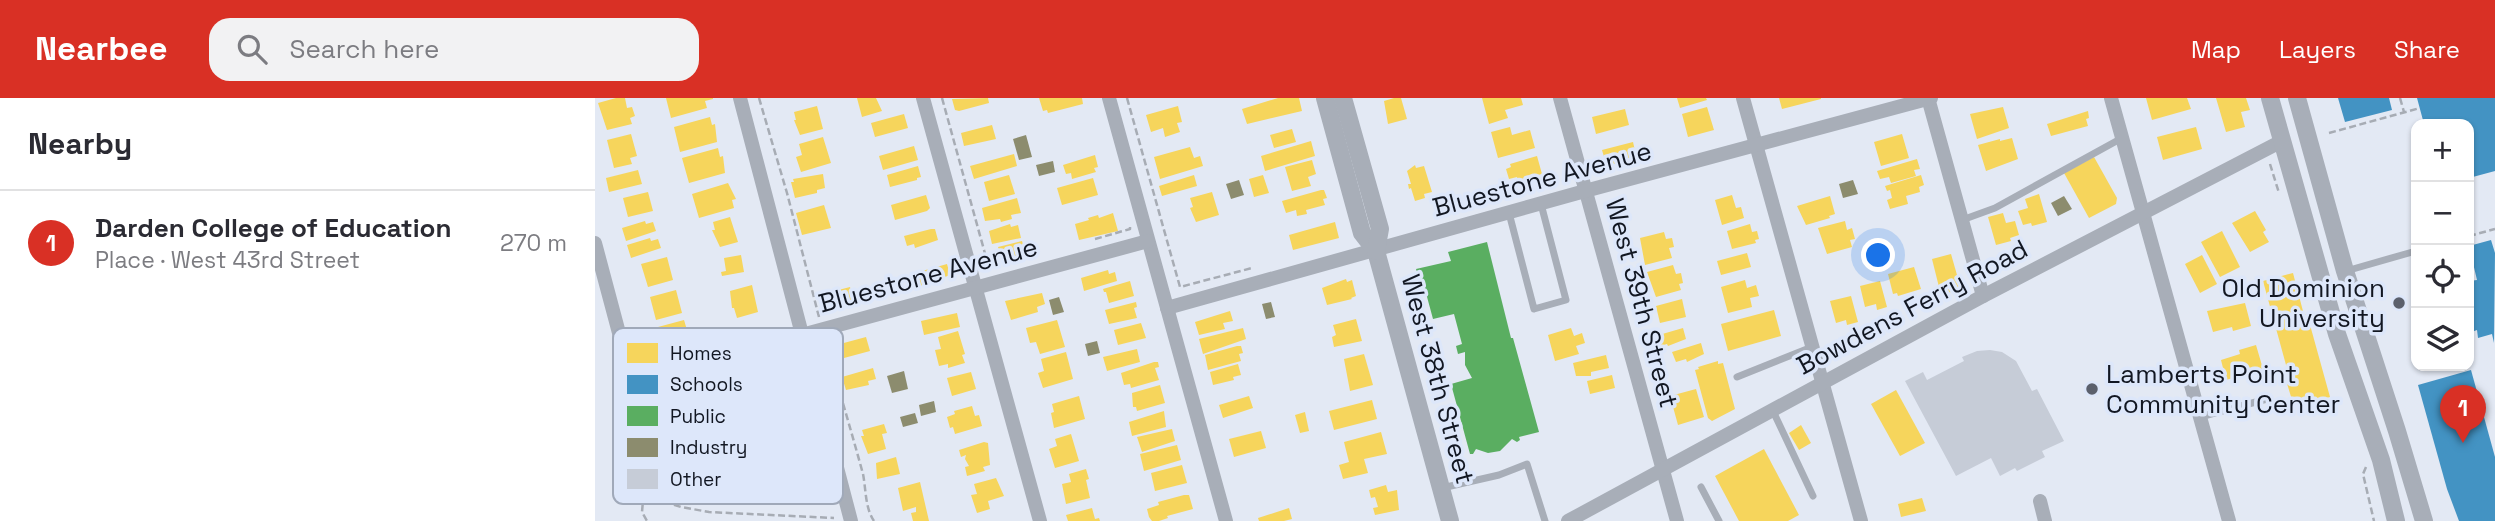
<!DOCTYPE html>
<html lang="en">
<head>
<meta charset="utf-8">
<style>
	body { margin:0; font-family:"Space Grotesk",sans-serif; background:#f2f2f3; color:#2b2b33 }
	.controls { position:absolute; right:21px; top:21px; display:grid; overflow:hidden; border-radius:14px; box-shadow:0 2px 5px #0004 }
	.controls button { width:63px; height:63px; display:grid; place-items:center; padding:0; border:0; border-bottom:2px solid #e1e1e2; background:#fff; color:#2b2b33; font:35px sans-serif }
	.you { position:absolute; left:1284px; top:158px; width:24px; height:24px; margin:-18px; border:5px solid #fff; border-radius:50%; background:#1a73e8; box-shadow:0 0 0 10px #1a73e833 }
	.badge { display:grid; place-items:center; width:46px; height:46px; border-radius:50%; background:#d93025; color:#fff; font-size:23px; font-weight:700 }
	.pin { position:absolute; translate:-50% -58px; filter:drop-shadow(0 2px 4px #0008) }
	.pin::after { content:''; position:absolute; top:37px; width:24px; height:21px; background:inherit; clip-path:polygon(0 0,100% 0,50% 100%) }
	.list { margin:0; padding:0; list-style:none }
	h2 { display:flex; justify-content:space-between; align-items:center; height:91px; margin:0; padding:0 28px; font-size:30px }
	h2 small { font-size:23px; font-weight:400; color:#7c7c81 }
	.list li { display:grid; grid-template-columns:46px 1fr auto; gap:21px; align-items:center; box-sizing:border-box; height:105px; padding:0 28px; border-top:2px solid #e1e1e2 }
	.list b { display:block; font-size:26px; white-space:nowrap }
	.list p { margin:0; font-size:23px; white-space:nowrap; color:#7c7c81 }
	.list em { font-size:23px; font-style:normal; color:#7c7c81 }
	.icon { flex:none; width:38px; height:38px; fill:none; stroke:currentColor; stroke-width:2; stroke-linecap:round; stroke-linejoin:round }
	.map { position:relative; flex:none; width:1900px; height:423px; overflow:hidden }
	header { display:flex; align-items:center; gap:42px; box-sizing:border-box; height:98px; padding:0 35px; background:#d93025; color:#fff }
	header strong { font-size:33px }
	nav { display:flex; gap:38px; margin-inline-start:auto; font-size:24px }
	.search { width:490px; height:63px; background:#f2f2f3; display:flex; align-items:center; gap:18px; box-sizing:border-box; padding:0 24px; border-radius:21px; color:#7c7c81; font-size:26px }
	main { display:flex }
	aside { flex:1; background:#fff }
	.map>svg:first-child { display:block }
	.homes { fill:#f6d55c }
	.schools { fill:#4393c3 }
	.public { fill:#5aae61 }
	.industry { fill:#8c8c6e }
	.building { fill:#c6ccd7 }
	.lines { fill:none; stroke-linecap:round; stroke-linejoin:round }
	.path { stroke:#a7acb4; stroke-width:2.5; stroke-dasharray:7 3.5; stroke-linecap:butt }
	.service { stroke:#a8aeb8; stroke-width:7 }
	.minor { stroke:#a8aeb8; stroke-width:14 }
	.tertiary { stroke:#a8aeb8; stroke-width:18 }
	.poi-dot { fill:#5b606c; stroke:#dde7fa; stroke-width:2.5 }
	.labels { text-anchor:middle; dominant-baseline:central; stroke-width:7; stroke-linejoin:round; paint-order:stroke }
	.street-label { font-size:26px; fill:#121722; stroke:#dde7fa }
	.poi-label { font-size:26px; fill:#121722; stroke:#dde7fa; text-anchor:end }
	.key { fill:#dde7fa; stroke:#a0a9b9; stroke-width:2 }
	.key-label { font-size:19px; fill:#121722 }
</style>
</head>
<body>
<header>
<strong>Nearbee</strong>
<div class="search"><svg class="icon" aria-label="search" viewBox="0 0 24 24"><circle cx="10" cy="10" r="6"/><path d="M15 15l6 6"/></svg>Search here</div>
<nav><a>Map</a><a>Layers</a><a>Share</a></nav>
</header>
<main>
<aside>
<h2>Nearby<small></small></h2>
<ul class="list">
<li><span class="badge">1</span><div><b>Darden College of Education</b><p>Place · West 43rd Street</p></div><em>270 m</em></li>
</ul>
</aside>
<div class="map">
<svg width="1900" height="423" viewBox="0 0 1900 423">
	<rect width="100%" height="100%" fill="#e3e9f4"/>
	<g class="homes">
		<path d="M21 0H30L32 10 37 9 40 18 35 20 37 26 12 32 3 5Z"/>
		<path d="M71 0H118V1L110 3 112 10 76 20Z"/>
		<path d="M262 0H281L287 13 267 19Z"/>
		<path d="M393 0 394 5 364 13 360 12 357 1Z"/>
		<path d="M444 0H487L488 6 453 15 452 12 448 13Z"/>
		<path d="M683 0H704L707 13 652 26 647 11Z"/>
		<path d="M799 0H806L812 21 793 26 789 3Z"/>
		<path d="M887 0H926L928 7 910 12 913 20 894 26Z"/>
		<path d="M1082 0H1111L1112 2 1085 10Z"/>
		<path d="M1184 0H1226V1L1187 11Z"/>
		<path d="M1551 0H1592L1596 11 1557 22Z"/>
		<path d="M1621 0H1651L1655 12 1646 14 1650 29 1631 34Z"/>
		<path d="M222 8 228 31 205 37 199 22H201L199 14Z"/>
		<path d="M583 8 587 24 582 25 585 34 570 39 568 30 556 34 551 17Z"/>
		<path d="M1112 9 1119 32 1093 39 1087 16Z"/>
		<path d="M1408 9 1414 30 1382 41 1375 16Z"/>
		<path d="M1030 11 1034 27 1001 36 997 19Z"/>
		<path d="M1493 13 1494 20 1491 21 1493 28 1456 38 1452 26Z"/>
		<path d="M309 16 313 30 280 39 276 25Z"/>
		<path d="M115 19 117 27 120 26 122 44 85 54 79 29Z"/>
		<path d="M397 27 401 41 369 48 366 35Z"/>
		<path d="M915 29 917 37 935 32 940 50 903 60 896 34Z"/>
		<path d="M1601 29 1607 51 1568 62 1562 39Z"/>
		<path d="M697 31 701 44 679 50 675 37Z"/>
		<path d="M36 36 42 58 35 60 37 66 19 70 12 42Z"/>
		<path d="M1307 36 1314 60 1286 68 1279 44Z"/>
		<path d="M228 39 236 65 206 74 201 59 207 57 204 46Z"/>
		<path d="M1417 40 1423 61 1391 73 1383 47 1405 41V43Z"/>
		<path d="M716 43 720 58 670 73 666 58Z"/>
		<path d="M1038 44 1041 57 1012 69 1007 52Z"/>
		<path d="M319 48 323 62 288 72 284 58Z"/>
		<path d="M595 49 599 60 605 58 608 68 565 81 559 59Z"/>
		<path d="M123 50 125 59 128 58 130 75 94 85 87 60Z"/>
		<path d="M419 56 422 68 379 81 375 68Z"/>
		<path d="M500 57 503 69 499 70 501 74 477 81 476 75 471 76 468 67Z"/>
		<path d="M942 58 947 76 923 82 922 79 914 81 911 71 916 69 915 66Z"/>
		<path d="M1499 59 1522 100 1521 106 1494 120 1469 75Z"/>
		<path d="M1322 61 1325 71 1319 72 1321 78 1296 85 1294 79 1285 81 1282 73Z"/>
		<path d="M717 62 721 76 713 79 716 88 697 93 690 69Z"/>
		<path d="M820 67 821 70 829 68 837 94 829 96 830 100 820 103 816 90 814 91 813 86H816L812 73Z"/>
		<path d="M323 68 326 79 322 80V82L295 89 292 77Z"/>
		<path d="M43 72 47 86 14 94 11 80Z"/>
		<path d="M228 76 230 90 222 92V95L200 100 196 84H199L198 81Z"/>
		<path d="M414 77 420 96 394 103 389 84Z"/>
		<path d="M599 77 602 88 567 98 564 88Z"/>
		<path d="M668 77 674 95 659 99 654 81Z"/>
		<path d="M1326 77 1329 87 1324 89 1325 94 1311 98 1313 106 1295 111 1292 102 1297 100 1295 92 1292 93 1290 88Z"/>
		<path d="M498 80 503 97 467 107 462 90Z"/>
		<path d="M133 85 141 101 137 102 139 110 104 120 97 96Z"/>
		<path d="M726 92H729L732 100 728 101 730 107 711 112 712 116 702 118 701 112 691 115 687 103Z"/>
		<path d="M53 94 58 113 33 119 28 100Z"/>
		<path d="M617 94 624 117 601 124 595 110 598 109 595 100Z"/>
		<path d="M1444 96 1452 124 1437 128 1436 125 1428 127 1423 113 1433 110 1430 101Z"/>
		<path d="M331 97 335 110 332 113 300 122 296 107Z"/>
		<path d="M1137 97 1141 110 1146 109 1149 120 1127 127 1120 102Z"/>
		<path d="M1235 98 1240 116 1234 118 1235 120 1211 127 1202 108Z"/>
		<path d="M422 100 426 115 416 117 417 121 406 124 405 121 390 123 387 110Z"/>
		<path d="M229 107 236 130 207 137 201 115Z"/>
		<path d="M1660 113 1671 132 1668 134 1674 144 1655 154 1637 125Z"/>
		<path d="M518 115 523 133 484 142 480 126 494 122 493 120 503 117 504 120Z"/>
		<path d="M1408 115 1411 125 1420 123 1424 137 1415 140 1416 143 1401 147 1393 119Z"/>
		<path d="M135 119 143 144 125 149 117 132H120L118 124Z"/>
		<path d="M50 123 51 126 58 124 61 133 31 143 27 130Z"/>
		<path d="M1250 123 1252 132 1257 130 1260 141 1255 142 1257 149 1232 156 1223 130Z"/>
		<path d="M740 124 744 140 698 152 694 137Z"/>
		<path d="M415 126 416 129 423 127 426 140 397 146 394 133Z"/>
		<path d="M1155 126 1157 134 1162 133 1164 141 1160 142 1161 145 1137 151 1132 133Z"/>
		<path d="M336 131H340L343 142 320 150 319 146 312 148 309 138Z"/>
		<path d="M1627 133 1645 169 1625 179 1606 144Z"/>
		<path d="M1069 134 1071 141 1077 140 1079 149 1074 150 1077 160 1050 167 1045 140Z"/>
		<path d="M55 140 56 143 63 141 66 150 36 160 32 147Z"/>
		<path d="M427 143 431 156 407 162 403 149Z"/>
		<path d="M1152 155 1156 169 1126 177 1122 163Z"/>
		<path d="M1356 156 1366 191 1346 197 1337 161Z"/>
		<path d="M146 157 149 174 127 178 126 174 131 173 129 160Z"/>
		<path d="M1607 157 1622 186 1605 195 1590 166Z"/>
		<path d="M72 159 78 182 53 189 46 166Z"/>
		<path d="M352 166 355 177 350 179V181L324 188 320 175Z"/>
		<path d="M1078 167 1081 176 1086 175 1088 185 1084 186 1086 192 1061 199 1052 174Z"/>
		<path d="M1319 169 1326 191 1303 198 1302 195 1298 196 1293 176Z"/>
		<path d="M513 172 514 176 520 174 522 183 489 193 486 180Z"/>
		<path d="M1698 175 1709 217 1712 216 1735 299 1705 307 1703 301 1697 302 1690 279 1694 278 1668 183Z"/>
		<path d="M751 181 752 184 757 182 761 198 756 200 757 201 732 207 727 190Z"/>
		<path d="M1150 182 1152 190 1161 187 1164 198 1155 200 1157 209 1133 215 1126 189Z"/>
		<path d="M535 183 539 198 514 205 511 194H509L508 191Z"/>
		<path d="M1285 183 1292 209 1282 212 1281 206 1270 209 1265 188Z"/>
		<path d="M157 187 163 214 142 220 139 210H137L135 193Z"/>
		<path d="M255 189 259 204 233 211 228 196Z"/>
		<path d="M81 192 87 215 61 222 55 199Z"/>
		<path d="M447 195 450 206 442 209 443 214 416 222 410 203Z"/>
		<path d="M1256 198 1263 224 1252 227 1251 222 1241 225 1235 203Z"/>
		<path d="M1087 201 1091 219 1065 225 1061 208Z"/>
		<path d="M541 204 542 209 539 210 542 220 514 226 510 212Z"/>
		<path d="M1650 205 1656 228 1638 233 1637 229 1618 234 1612 213Z"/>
		<path d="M1179 212 1186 238 1133 253 1126 226Z"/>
		<path d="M635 213 638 223 628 225 630 231 604 237 600 224Z"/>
		<path d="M362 215 365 229 329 237 326 223Z"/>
		<path d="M761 221 767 243 739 249 737 239 741 237 738 227Z"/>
		<path d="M89 222 96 245 70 253 63 229Z"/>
		<path d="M462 222 470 249 445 256 441 244 435 245 431 230Z"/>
		<path d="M546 225 551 240 523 247 519 232Z"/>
		<path d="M648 230 651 241 608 256 604 241Z"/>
		<path d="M976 230 979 238 987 235 990 245 981 248 984 256 960 263 953 237Z"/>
		<path d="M1088 230 1091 241 1073 248 1072 246 1060 249 1057 239Z"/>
		<path d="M363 233 370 256 367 257 370 265 353 270V266L344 268 340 252 346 251 343 239Z"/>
		<path d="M271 239 275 253 249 260 245 246Z"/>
		<path d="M1106 245 1109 256 1092 264 1091 261 1081 264 1077 254Z"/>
		<path d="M1661 247 1668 271 1631 282 1626 262 1645 256 1644 252Z"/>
		<path d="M642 248H646L648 255 644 256 646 263 613 272 610 257Z"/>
		<path d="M542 251 545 264 512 273 508 259Z"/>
		<path d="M471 254 478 281 448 290 443 275 449 273 446 261Z"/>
		<path d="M769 256 778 287 755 293 749 261Z"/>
		<path d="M1011 257 1014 270 996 274V278H981L978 265Z"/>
		<path d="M1123 263V266L1128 265 1140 311 1117 323 1113 320 1100 272 1104 271 1103 269Z"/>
		<path d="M559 264H563L564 269 560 270 564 282 536 290 535 286 529 287 526 275Z"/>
		<path d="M643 266 646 277 638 279 639 282 618 287 615 274Z"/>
		<path d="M278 270 281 281 273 283 274 287 251 292 247 279Z"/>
		<path d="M376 274 381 291 357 298 352 280Z"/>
		<path d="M1017 277 1020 290 995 296 992 283Z"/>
		<path d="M565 287 570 305 542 313 541 309H538L537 295Z"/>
		<path d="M1101 291 1109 319 1083 327 1075 298Z"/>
		<path d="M1301 292 1330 345 1305 358 1276 306Z"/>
		<path d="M484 298 490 321 459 330 456 315 459 314 457 306Z"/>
		<path d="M654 298 658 310 628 320 624 307Z"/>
		<path d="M777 302 782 321 739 332 734 313Z"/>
		<path d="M377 308 380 318 384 317 387 328 360 336 358 329 355 330 352 319 360 316 359 313Z"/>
		<path d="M569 313 571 329 537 338 534 324Z"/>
		<path d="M710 314 714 333 705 335 700 317Z"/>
		<path d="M289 326 292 335 287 336 291 351 273 356 266 338H269L267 332Z"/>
		<path d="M1206 327 1216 345 1204 352 1194 335Z"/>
		<path d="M577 331 580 343 547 354 542 339Z"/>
		<path d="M666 333 671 350 639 359 634 341Z"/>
		<path d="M786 334 792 356 769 361 773 375 748 381 744 367 754 364 749 344Z"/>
		<path d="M476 336 484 363 460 370 454 351 462 348 460 341Z"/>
		<path d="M389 344 393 345 395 367 388 369 390 373 372 378 370 369 374 368 370 361 371 357 366 359 364 352Z"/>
		<path d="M582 347 586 362 549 373 545 356Z"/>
		<path d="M1169 351 1204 417 1193 423H1144L1120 378Z"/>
		<path d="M301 359 305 376 282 381 281 365Z"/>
		<path d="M587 367 592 385 560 393 556 375Z"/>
		<path d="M491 371 494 381 491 382 495 400 471 406 467 386 476 384 474 376Z"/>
		<path d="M401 380 409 398 393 403 395 411 382 415 376 397 382 396 379 386Z"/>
		<path d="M325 384 334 423H318L316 415 321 414V409L308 413 303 390Z"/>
		<path d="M791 387 793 394 802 392 804 412 780 417 778 410 783 409 780 399 776 400 774 392Z"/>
		<path d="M589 397H594L598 411 572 418 573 420 564 423H557L554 419 552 411 564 407 563 404Z"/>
		<path d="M1327 400 1331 413 1306 419 1303 406Z"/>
		<path d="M497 410 500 421 504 420 505 423H473L471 417Z"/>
		<path d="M694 410 697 421 689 423H664L663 420Z"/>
	</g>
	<g class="schools">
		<path d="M1743 0H1794L1797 12 1750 24Z"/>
		<path d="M1822 0H1900V73L1874 80V26H1829Z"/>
		<path d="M1896 142 1900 155 1899 245 1897 236 1883 240 1882 232 1874 235V183L1882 182 1874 148Z"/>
		<path d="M1876 272 1900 359V423H1864L1852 391 1823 287Z"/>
	</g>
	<path class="public" d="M892 144 916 240H918L944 334 924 339 925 342 922 344 917 341 905 353 893 355 881 351 878 356H875L856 286 877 280 870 267V254L863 256 861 248 867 246 859 216 838 221 828 184H825L821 171 856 163 853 154Z"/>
	<g class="industry">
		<path d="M431 37 437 59 424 62 418 41Z"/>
		<path d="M458 63 460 74 444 78 441 67Z"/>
		<path d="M644 82 649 97 636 101 631 86Z"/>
		<path d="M1258 82 1263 96 1248 100 1244 86Z"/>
		<path d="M1469 98 1477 111 1463 118 1456 105Z"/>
		<path d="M464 199 469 214 458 217 454 202Z"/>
		<path d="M676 204 680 219 671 221 667 206Z"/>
		<path d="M502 243 505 255 493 258 490 246Z"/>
		<path d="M309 273 313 291 297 295 292 278Z"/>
		<path d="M339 303 341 314 326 318 324 307Z"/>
		<path d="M320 315 323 325 308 329 305 319Z"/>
	</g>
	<path class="building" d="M1395 252 1407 254 1421 263 1437 293 1442 291 1469 343 1447 353 1450 359 1422 373 1420 370 1405 378 1396 360 1361 378 1310 283 1328 274 1332 282 1369 263 1367 259 1382 253Z"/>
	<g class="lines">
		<g class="path">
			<path d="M164 0 192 95 224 219"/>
			<path d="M347 0 394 170H396"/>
			<path d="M532 0 585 189 657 170"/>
			<path d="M1805 0 1809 14"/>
			<path d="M1734 35 1825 10"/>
			<path d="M1675 66 1684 95"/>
			<path d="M1874 138 1900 131"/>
			<path d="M500 141 535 131V129"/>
			<path d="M230 245C243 288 256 332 268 376 271 391 270 410 279 423"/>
			<path d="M48 292 55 323 47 414 52 423"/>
			<path d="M1771 369 1768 376 1779 423"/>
			<path d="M49 397 86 409 114 414 239 420"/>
		</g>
		<g class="service">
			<path d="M914 115 939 211 971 202 946 106"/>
			<path d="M1367 122 1400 110 1527 40"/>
			<path d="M1751 173 1821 153"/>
			<path d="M1142 279 1217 249"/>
			<path d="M1178 313 1218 398"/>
			<path d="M1605 319 1672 301"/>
			<path d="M1106 389 1124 423"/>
			<path d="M847 390 904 377 932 366 950 423"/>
		</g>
		<g class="minor">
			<path d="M145 0 256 423"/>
			<path d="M328 0 445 423"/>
			<path d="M514 0 631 423"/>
			<path d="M965 0 1082 423"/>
			<path d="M1148 0 1266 423"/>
			<path d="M1333 0 1388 198"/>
			<path d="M1516 0 1634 423"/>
			<path d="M0 145 32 265 44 279 56 278 553 143"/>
			<path d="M572 210 990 93 1336 0"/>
			<path d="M1445 403 1450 423"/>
			<path d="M973 423 1388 198 1687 43"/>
		</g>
		<g class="tertiary">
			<path d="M730 0 767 135 781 153 855 423"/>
			<path d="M748 0 785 131 781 153"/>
			<path d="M1675 0 1742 236 1786 362 1801 423"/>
			<path d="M1702 0 1750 173 1802 333 1829 423"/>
		</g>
	</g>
	<g class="poi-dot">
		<circle cx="1804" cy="205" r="7"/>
		<circle cx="1497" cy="291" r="7"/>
	</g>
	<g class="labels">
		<g class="street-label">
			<text transform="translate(947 81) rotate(-15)">Bluestone Avenue</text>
			<text transform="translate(333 177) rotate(-15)">Bluestone Avenue</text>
			<text transform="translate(1047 205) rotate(75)">West 39th Street</text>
			<text transform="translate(1317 209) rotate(-28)">Bowdens Ferry Road</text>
			<text transform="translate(843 281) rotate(75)">West 38th Street</text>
		</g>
		<g class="poi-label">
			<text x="1790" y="190">Old Dominion<tspan x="1790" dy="30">University</tspan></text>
			<text x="1511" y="276" text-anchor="start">Lamberts Point<tspan x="1511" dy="30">Community Center</tspan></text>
		</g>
	</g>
	<rect x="18" y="230" width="230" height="176" rx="10" class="key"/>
	<rect x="32" y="245" width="31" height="20" fill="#f6d55c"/>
	<rect x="32" y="277" width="31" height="19" fill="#4393c3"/>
	<rect x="32" y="308" width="31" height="20" fill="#5aae61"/>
	<rect x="32" y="340" width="31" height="19" fill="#8c8c6e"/>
	<rect x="32" y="371" width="31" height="20" fill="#c6ccd7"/>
	<g class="key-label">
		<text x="75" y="262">Homes</text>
		<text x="75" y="293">Schools</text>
		<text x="75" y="325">Public</text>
		<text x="75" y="356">Industry</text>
		<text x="75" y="388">Other</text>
	</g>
</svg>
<div class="controls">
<button>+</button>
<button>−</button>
<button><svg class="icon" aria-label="locate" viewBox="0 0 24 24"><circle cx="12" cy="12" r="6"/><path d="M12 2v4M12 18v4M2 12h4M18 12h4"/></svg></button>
<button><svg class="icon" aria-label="layers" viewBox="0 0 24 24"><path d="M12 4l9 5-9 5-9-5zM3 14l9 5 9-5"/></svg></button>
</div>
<div class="you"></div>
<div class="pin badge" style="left:1868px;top:345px">1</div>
</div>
</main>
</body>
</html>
